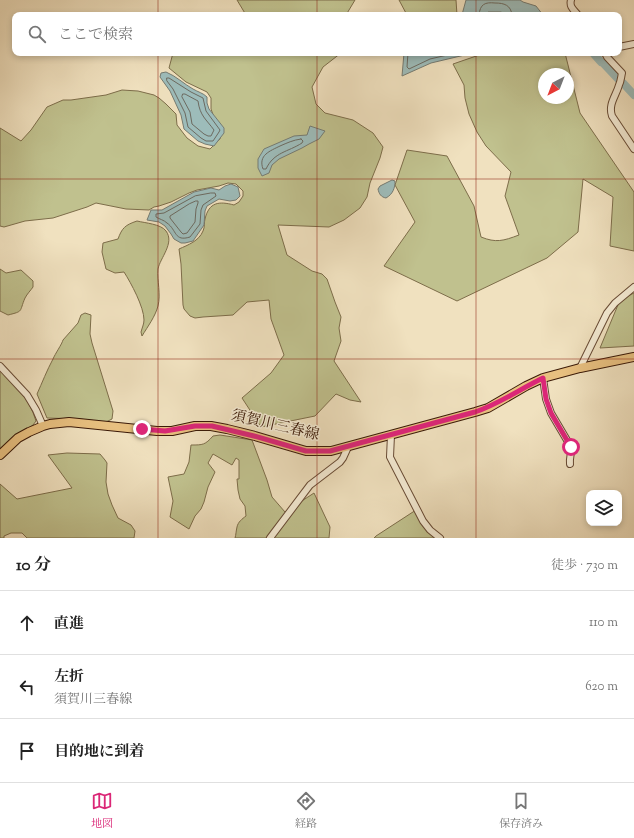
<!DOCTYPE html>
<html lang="ja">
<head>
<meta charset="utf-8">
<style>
	body { margin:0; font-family:"Sorts Mill Goudy","Noto Serif JP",serif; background:#f6f6f6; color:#222 }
	.controls { position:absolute; right:12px; bottom:12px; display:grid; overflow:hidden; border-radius:8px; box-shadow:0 2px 6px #0003 }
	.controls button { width:36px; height:36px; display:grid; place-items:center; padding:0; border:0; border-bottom:1px solid #e0e0e0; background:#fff; color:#222; font:20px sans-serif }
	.compass { position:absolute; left:538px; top:68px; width:36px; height:36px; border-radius:50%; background:#fff; box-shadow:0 2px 6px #0003; rotate:222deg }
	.stop { position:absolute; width:12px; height:12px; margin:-9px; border:3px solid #db2777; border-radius:50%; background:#fff }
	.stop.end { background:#db2777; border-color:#fff; box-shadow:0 1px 4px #0008 }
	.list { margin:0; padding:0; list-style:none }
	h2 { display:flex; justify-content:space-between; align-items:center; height:52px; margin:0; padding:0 16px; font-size:17px }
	h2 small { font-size:13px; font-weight:400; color:#767676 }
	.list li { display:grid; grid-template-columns:26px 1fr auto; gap:12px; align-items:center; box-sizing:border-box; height:64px; padding:0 16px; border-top:1px solid #e0e0e0 }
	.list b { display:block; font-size:15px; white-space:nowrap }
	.list p { margin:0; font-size:13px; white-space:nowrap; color:#767676 }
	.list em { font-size:13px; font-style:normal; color:#767676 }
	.icon { flex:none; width:22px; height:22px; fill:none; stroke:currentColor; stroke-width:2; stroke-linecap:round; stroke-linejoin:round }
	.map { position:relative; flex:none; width:634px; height:538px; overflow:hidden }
	.search { position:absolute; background:#fff; box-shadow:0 2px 6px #0003; left:12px; right:12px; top:12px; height:44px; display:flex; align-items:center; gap:10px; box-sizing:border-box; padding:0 14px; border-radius:8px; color:#767676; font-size:15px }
	.sheet { height:244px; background:#fff }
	nav { display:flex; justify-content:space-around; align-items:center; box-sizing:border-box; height:56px; border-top:1px solid #e0e0e0; background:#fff; font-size:11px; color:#767676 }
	nav a { display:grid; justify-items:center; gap:2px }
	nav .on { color:#db2777 }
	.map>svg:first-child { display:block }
	.green { fill:#c0c18e; stroke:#7d6d4a; fill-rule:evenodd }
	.water { fill:#9dbcba; stroke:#757b72 }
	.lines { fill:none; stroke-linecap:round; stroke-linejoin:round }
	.shore { stroke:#6c6a60; stroke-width:1 }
	.river { stroke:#9dbcba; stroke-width:8 }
	.minor-casing { stroke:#684b35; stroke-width:8 }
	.major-casing { stroke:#3a1907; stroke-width:10 }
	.minor { stroke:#f5ecd5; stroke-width:6 }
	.major { stroke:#e8c080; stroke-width:8 }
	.route { stroke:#db2777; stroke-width:5 }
	.grid { fill:none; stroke:#8f2418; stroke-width:1; stroke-opacity:0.55 }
	.labels { text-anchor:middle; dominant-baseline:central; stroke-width:3; stroke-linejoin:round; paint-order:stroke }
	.street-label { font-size:15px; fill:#3a1907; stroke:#f5ecd5 }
</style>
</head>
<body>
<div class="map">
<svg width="634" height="538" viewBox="0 0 634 538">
	<rect width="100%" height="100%" fill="#f0e1bf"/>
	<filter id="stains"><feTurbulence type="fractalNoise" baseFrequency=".005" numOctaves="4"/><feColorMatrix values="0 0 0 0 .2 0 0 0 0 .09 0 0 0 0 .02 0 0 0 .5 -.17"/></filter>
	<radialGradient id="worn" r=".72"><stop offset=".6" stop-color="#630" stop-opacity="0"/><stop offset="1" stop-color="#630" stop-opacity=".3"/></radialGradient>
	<g class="green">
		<path d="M237 0H355L346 15H246Z"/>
		<path d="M399 0H456L457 15H407Z"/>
		<path d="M173 53H341L323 67 312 87 316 104 325 113 353 120 373 133 383 147 380 158 370 183 367 197 360 208 344 220 329 227 278 225 287 255 312 271 322 274 327 279 335 302 341 317 339 328 341 341 334 361 361 402 350 400 336 394 315 416 261 427 242 398 271 373 284 355 271 319 269 300 247 302 233 315 203 317 195 318 190 316 184 309 183 305 181 264 179 249C188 245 199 241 203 231 205 227 204 222 205 219 209 202 219 201 234 205L239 202 243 196V191L236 184 228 183 219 186 197 190 189 193 171 202 159 206 154 207 149 210 126 209 96 203 87 207 53 218 25 221 4 227 0 226V128L21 141 31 130 47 107 63 100H71L106 95 122 90 138 91 154 95 159 98 166 104 176 114 177 125 187 138 198 146 210 149 220 139 221 130 215 120 211 109V98L207 92 186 82 169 68Z"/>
		<path d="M485 53H565L580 113 634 192V251L610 246 613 197 583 179 578 232 547 258 457 301 384 266 415 222 395 185 407 150 447 156 474 206 481 237C496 243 503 241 519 235L505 196 511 172 486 146 477 132 469 114 465 98 464 85 453 64ZM544 74H568V98H544Z"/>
		<path d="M137 221C145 223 161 224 166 231 175 243 160 258 158 269 157 281 161 294 158 306 155 317 148 326 142 336L141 332C142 328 144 324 144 320 144 307 131 283 124 272L115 273 106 269 102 252 103 243 118 239C122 228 125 225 137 221Z"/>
		<path d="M0 269 6 273 21 270 33 281V287C31 290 27 294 25 298 19 312 24 311 8 315L0 311Z"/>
		<path d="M634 293V346L600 348 620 300Z"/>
		<path d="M85 313 91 315 90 334 92 343 113 411 112 419 106 422 80 419 47 418 37 394C42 383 47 370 53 359 55 354 62 344 63 340L78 323 81 315Z"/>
		<path d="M0 371C17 387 29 398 36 421L33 425 15 437 0 451Z"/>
		<path d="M220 435 252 440 267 480 272 497 285 512 314 493 330 527 329 538H235C236 535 236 531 237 527 238 522 242 519 246 516L245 506 240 499 238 490 237 479H239V460L236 458 232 465 213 454 208 463 215 472 208 487 204 502 201 509 195 516 189 529 170 517 173 501 168 477 184 474 189 462 191 445C203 445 205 445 213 436Z"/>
		<path d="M67 453 100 454 105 460 107 463 106 482 108 494 112 505 118 518 131 525 135 531 134 538H27L22 533H11L4 536V538H0V484L17 499 72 488 48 455Z"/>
		<path d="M416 510 438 538H374L376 536Z"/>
	</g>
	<g class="water">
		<path d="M466 0H520L523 2 536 6 543 15H506L501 12H488V15H462L463 11Z"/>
		<path d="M404 53H473L431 63 402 76Z"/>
		<path d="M166 72C176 76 184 84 193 89 198 92 203 93 207 97V103L209 109 224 128V133L214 146 205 144 198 141 184 129 181 115 170 91 160 77 161 73Z"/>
		<path d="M310 126 325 131 319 139 309 144 302 148 279 159 272 165 269 173 262 176 258 168V159L264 149 294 136 307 135Z"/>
		<path d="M392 180 395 181C395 188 393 194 386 198 381 197 379 194 378 189L380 186Z"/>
		<path d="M231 184 238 187 240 196 236 200 230 201 219 199 207 206 205 211 204 225 193 241 185 243H181L174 239 171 234 165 226 159 222 147 220 151 210H162L194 192 211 188 219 190 225 186Z"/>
	</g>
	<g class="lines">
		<g class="shore">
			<path d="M479 15C480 4 485 2 495 3 504 3 511 5 512 15"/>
			<path d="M408 53 407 67 409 69 430 59 456 53"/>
			<path d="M167 78H169L191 92 203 98 206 111 220 130 219 132 213 141H206L201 138 188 127 185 113 173 89 167 81Z"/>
			<path d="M183 94H185L198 101C200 116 206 119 214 130L211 136H208L204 134 192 124 190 112 182 97Z"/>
			<path d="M301 139 303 141 302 143C288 152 274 152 266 169H263C258 155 270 151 280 146 287 143 293 140 301 139Z"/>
			<path d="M211 193H215L216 196 203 205 201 210 200 224 190 237C174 242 177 230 167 223 164 220 159 219 156 217V214L164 213 195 196Z"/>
			<path d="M196 201H198V203L196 209 195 222 187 233 183 234 181 232 170 218V216L189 204Z"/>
		</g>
		<g class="river">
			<path d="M593 53 601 62"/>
			<path d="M604 64 619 80"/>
			<path d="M623 83 634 95"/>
		</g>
		<g class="minor-casing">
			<g id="minor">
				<path d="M571 0C569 7 574 10 578 15"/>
				<path d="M619 47 634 44"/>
				<path d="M605 53 607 57 622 73C621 77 621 81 619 85 616 96 608 104 612 116L634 149"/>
				<path d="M0 366 27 395 36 410 43 426"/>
				<path d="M580 368 607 313 615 303 634 287"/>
				<path d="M543 378 546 399 551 413 571 447C572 453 569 458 570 464"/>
				<path d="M391 435 390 457 423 521 430 530 440 538"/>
				<path d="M270 538 310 485 340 462 343 458 348 447"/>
			</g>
		</g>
		<g class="major-casing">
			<path id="major" d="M0 455 18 438 29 432 43 426 50 424 69 422 157 431H172L195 426H211L227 429 255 436 306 451H331L475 412 488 408 526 386 543 378 580 368 634 357"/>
		</g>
		<use href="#minor" class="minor"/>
		<use href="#major" class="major"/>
	</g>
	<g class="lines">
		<path class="route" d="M142 429 165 431 195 426H212L254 436 306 451H330L475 412C499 404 520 389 543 378L546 399 551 413 571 447"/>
	</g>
	<path class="grid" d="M158 0V15M317 0V15M476 0V15M158 53V538M317 53V538M476 53V538M0 179H634M0 359H634"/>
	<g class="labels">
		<g class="street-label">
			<text transform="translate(275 426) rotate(13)">須賀川三春線</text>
		</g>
	</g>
	<rect width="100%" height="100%" filter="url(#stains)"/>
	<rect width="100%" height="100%" fill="url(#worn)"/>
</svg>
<div class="controls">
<button><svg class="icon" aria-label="layers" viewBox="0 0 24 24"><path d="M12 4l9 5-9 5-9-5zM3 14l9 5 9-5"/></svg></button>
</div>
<svg class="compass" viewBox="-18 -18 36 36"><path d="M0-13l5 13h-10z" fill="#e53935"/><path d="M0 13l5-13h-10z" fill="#767676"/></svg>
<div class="stop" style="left:571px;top:447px"></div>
<div class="stop end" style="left:142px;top:429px"></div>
<div class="search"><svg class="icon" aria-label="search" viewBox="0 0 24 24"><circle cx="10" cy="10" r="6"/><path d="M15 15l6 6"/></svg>ここで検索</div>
</div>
<section class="sheet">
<h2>10 分<small>徒歩 · 730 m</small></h2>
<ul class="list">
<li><svg class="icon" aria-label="ahead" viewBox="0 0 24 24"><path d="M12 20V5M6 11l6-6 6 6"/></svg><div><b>直進</b></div><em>110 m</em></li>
<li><svg class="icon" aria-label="left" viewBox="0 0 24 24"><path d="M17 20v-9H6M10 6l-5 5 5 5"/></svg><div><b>左折</b><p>須賀川三春線</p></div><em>620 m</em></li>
<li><svg class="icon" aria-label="arrive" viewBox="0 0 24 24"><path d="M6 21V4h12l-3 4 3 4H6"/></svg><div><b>目的地に到着</b></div></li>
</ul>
</section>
<nav>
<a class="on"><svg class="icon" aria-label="map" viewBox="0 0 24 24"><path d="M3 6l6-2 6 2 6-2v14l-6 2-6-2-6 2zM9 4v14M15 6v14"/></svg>地図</a>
<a><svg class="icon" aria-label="directions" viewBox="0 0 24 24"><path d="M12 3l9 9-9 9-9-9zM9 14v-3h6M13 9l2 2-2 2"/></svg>経路</a>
<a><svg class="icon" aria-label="saved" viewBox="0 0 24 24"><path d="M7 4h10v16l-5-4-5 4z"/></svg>保存済み</a>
</nav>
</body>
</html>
